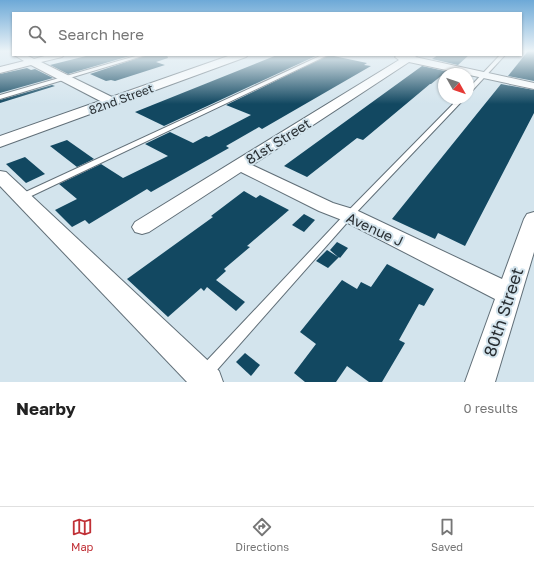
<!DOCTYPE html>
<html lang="en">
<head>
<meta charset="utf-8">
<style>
	body { margin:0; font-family:"Golos Text",sans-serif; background:#f6f6f6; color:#222 }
	.compass { position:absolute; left:438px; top:68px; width:36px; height:36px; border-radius:50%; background:#fff; box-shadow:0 1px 3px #0004; rotate:130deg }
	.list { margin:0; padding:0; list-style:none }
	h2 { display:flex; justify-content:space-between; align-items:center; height:52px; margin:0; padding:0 16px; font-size:17px }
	h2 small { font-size:13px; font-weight:400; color:#767676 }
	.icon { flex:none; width:22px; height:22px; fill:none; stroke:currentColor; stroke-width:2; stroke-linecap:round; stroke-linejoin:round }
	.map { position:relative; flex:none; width:534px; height:382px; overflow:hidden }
	.search { position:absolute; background:#fff; box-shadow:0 1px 3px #0004; left:12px; right:12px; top:12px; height:44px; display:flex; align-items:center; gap:10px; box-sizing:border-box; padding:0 14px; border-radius:0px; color:#767676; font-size:15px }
	.sheet { height:124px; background:#fff }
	nav { display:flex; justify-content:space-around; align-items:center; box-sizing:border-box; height:56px; border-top:1px solid #e0e0e0; background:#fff; font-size:11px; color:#767676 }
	nav a { display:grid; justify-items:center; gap:2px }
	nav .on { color:#c03036 }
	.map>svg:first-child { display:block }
	.building { fill:#124861 }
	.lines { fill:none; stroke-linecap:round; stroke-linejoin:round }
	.service-casing { stroke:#616f78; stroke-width:2 }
	.minor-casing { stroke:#616f78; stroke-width:2 }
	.secondary-casing { stroke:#616f78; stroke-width:2 }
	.service { fill:#fff; fill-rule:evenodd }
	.minor { fill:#fff; fill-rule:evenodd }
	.secondary { fill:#fff; fill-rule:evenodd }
	.labels { text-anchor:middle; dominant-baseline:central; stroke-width:4; stroke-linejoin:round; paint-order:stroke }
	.far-street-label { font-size:12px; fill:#292f33; stroke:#d3e4ed }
	.street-label { font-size:14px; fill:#292f33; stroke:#d3e4ed }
	.near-street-label { font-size:17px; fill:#292f33; stroke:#d3e4ed }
</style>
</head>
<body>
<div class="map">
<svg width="534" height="382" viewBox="0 0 534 382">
	<rect width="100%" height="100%" fill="#d3e4ed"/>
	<g class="building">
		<path d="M528 51H534V81L508 76Z"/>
		<path d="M90 55H133L68 74 50 65Z"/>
		<path d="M147 55H167L168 58 156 62 165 65 115 81 111 80 106 81 90 74Z"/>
		<path d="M277 55H318L164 126 135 112Z"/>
		<path d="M329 55 367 63 364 65 371 66 262 129 259 127 226 146 229 148 151 192 147 189 89 224 85 220 72 227 55 210 77 199 59 184 101 164 123 178 168 156 145 144 170 132 193 143 206 136 209 137 251 115 226 105Z"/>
		<path d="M438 55H469L458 65 432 59Z"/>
		<path d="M422 66 449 72 444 74V76H441L431 84H430L363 140 357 138 307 177 284 166Z"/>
		<path d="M27 68 31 70 35 69 53 78 0 93V74Z"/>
		<path d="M501 84 534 90V113L465 246 438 233 435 239 392 219Z"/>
		<path d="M52 85 55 86 0 103V100Z"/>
		<path d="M67 140 94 159 77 167 50 146Z"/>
		<path d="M25 157 45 174 26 183 6 164Z"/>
		<path d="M244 191 256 198 260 195 289 210 247 246 250 247 224 269 226 271 216 280 245 302 236 311 207 287 204 291 201 288 168 317 127 279 213 217 211 216Z"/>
		<path d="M304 214 315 220 304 232 292 225Z"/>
		<path d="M337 242 348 248 340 258 339 257 328 268 316 261 327 250 338 257 330 250Z"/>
		<path d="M387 264 434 289 424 306 419 304 399 340 405 343 382 382H369L347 366 336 382H305L294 373 316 344 300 332 342 280 357 289 361 282 371 287Z"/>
		<path d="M245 353 260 365 251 376 236 362Z"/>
	</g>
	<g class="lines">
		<g class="service-casing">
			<g id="service">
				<path d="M139 55H146L0 99V95Z"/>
				<path d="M322 55H328L25 199H19L17 197 19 195Z"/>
				<path d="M500 55H505L470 93 468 94V89Z"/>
				<path d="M459 98H465L352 217 209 379 204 381 199 379 197 374 199 369 346 213Z"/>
			</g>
		</g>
		<g class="minor-casing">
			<g id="minor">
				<path d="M14 55H26L34 59 48 55H64L62 57 41 62 116 99 118 102 116 105H108L31 65 0 73V67L24 61Z"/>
				<path d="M397 55H418L415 57 534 83V89L409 62 252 165 333 203 356 210 502 279 524 219 527 214 534 212V252L495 382H465L495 299 342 220 319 211 241 172 149 232 142 234 135 232 132 227 135 222 399 60 395 57Z"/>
				<path d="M0 171 6 172 219 371 223 382H187L0 186Z"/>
			</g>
		</g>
		<g class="secondary-casing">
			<path id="secondary" d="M231 55H248L246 57 0 147V136Z"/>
		</g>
		<use href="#service" class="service"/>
		<use href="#minor" class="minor"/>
		<use href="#secondary" class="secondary"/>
	</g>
	<linearGradient id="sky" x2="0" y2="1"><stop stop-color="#6da9d7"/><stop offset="0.49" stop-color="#ebf3f7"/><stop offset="1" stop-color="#ebf3f7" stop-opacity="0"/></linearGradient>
	<rect width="534" height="104" fill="url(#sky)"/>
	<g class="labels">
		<g class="far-street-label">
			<text transform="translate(121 99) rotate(-20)">82nd Street</text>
		</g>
		<g class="street-label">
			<text transform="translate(278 141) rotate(-32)">81st Street</text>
			<text transform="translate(375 229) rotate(25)">Avenue J</text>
		</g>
		<g class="near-street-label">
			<text transform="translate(503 312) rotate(-72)">80th Street</text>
		</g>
	</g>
</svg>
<svg class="compass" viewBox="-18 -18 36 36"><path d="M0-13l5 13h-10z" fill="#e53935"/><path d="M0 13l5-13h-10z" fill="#767676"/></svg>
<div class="search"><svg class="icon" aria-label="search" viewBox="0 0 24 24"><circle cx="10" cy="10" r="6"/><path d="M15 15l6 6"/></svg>Search here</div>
</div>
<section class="sheet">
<h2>Nearby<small>0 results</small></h2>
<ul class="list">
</ul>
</section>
<nav>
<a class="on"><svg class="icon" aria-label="map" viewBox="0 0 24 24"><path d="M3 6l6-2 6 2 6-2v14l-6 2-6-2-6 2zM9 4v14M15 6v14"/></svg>Map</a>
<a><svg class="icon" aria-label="directions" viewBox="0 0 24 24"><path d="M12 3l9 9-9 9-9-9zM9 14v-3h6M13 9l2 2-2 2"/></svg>Directions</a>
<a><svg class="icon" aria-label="saved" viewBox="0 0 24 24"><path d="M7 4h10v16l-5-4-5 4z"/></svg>Saved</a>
</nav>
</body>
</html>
